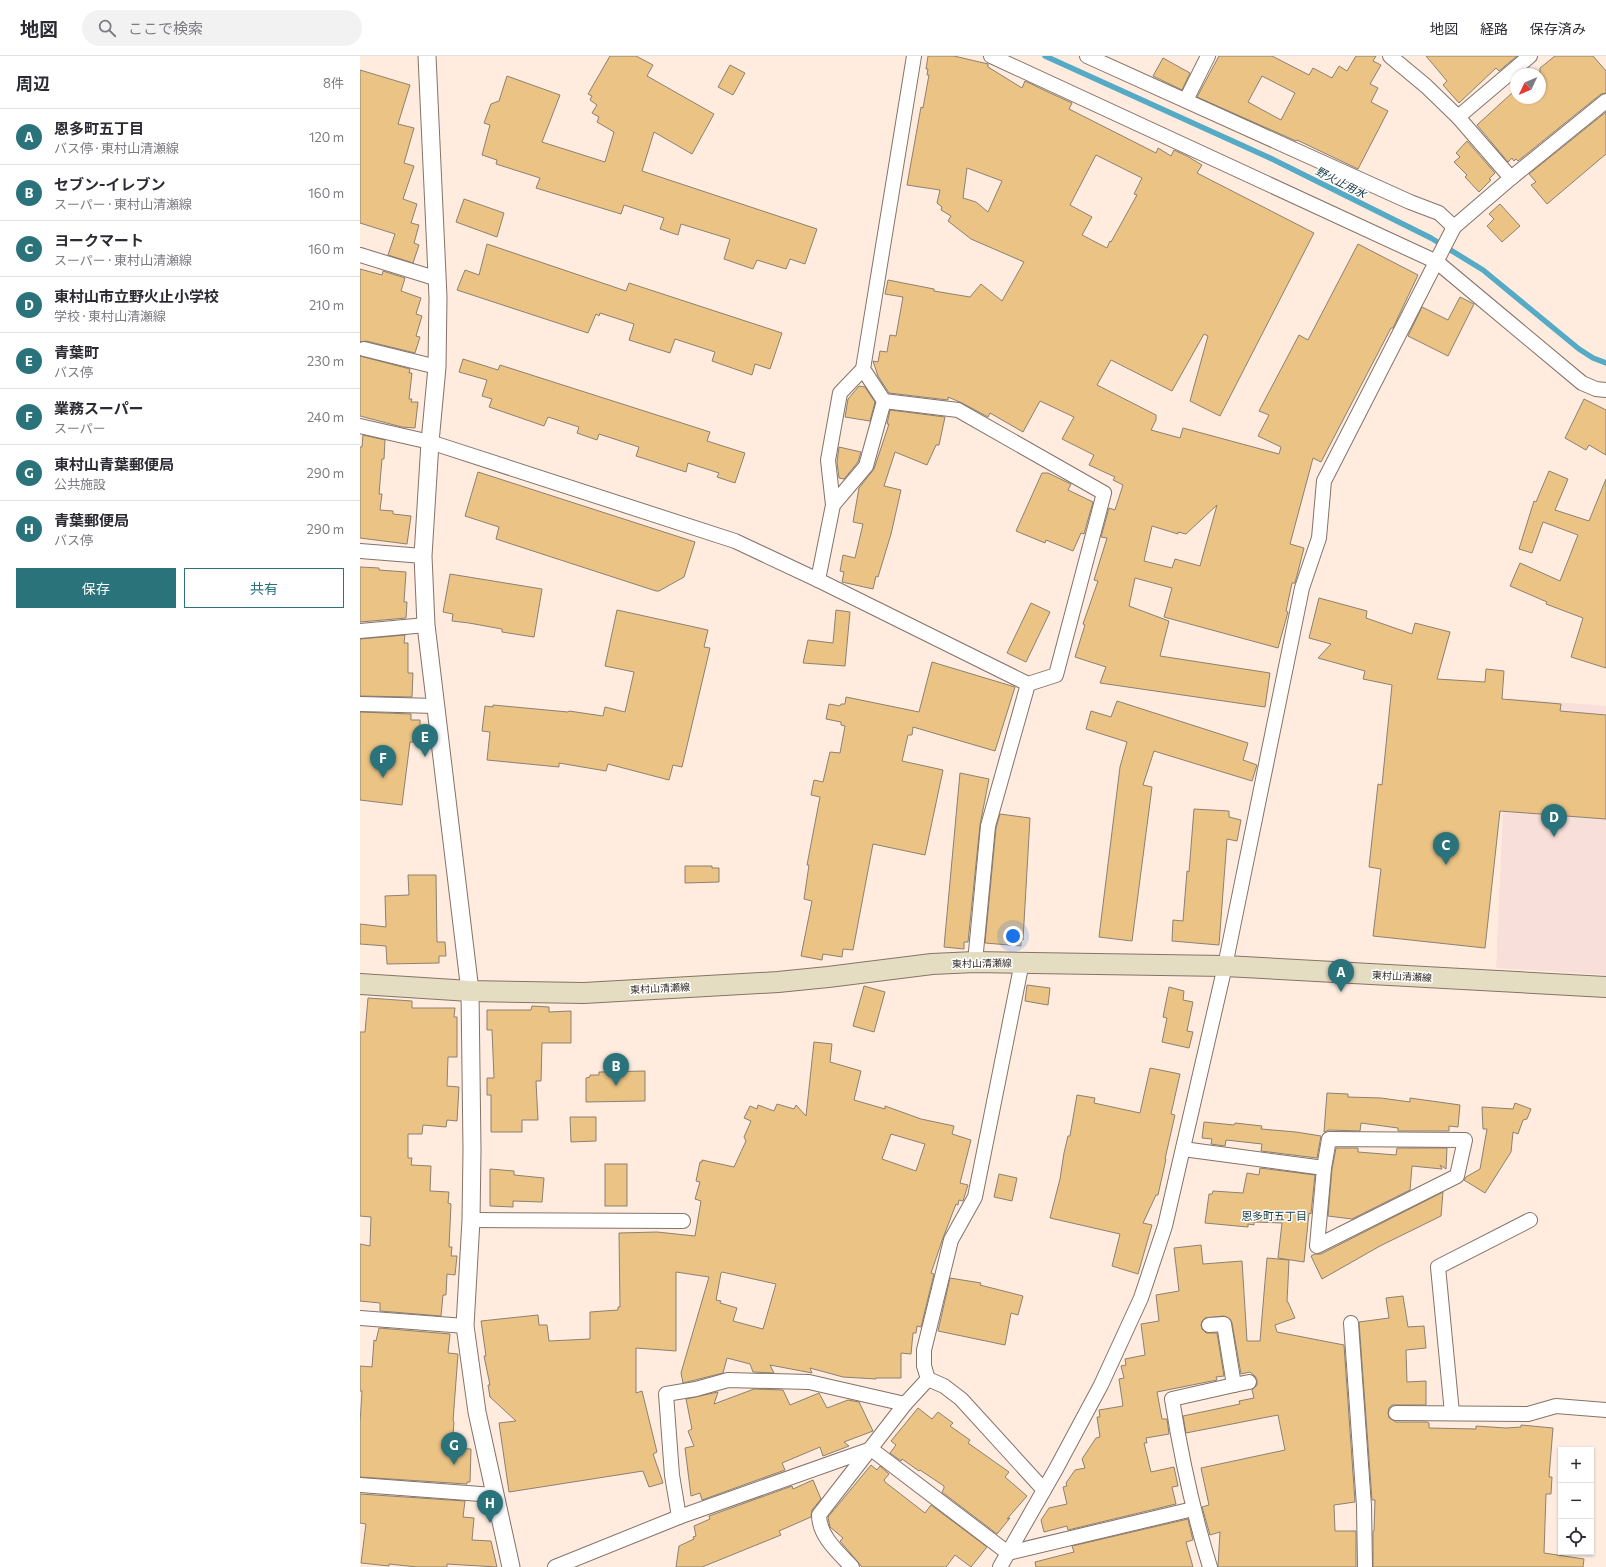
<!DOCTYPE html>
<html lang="ja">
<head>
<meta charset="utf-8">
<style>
	body { margin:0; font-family:Commissioner,"Noto Sans JP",sans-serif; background:#f2f2f3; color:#2b2b33 }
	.controls { position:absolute; right:12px; bottom:12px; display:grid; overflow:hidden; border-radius:0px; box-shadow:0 1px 3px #0004 }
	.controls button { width:36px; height:36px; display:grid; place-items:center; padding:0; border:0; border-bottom:1px solid #e1e1e2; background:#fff; color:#2b2b33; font:20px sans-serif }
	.compass { position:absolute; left:1150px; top:12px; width:36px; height:36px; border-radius:50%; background:#fff; box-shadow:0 1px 3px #0004; rotate:226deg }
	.you { position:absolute; left:653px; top:880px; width:14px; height:14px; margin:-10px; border:3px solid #fff; border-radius:50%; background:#1a73e8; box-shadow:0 0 0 6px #1a73e833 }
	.badge { display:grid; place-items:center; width:26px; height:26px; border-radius:50%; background:#2a737b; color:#fff; font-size:13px; font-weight:700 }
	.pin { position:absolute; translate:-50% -33px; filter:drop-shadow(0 1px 2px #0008) }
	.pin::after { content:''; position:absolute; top:21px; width:14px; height:12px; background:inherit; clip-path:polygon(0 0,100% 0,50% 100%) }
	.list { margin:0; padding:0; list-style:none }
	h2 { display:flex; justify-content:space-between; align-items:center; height:52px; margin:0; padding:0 16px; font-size:17px }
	h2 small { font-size:13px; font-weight:400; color:#7c7c81 }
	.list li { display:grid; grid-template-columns:26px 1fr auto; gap:12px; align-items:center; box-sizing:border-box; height:56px; padding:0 16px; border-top:1px solid #e1e1e2 }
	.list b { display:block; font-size:15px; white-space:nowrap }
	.list p { margin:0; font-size:13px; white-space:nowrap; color:#7c7c81 }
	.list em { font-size:13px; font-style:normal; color:#7c7c81 }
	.actions { display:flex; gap:8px; padding:12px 16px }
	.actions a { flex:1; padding:9px 0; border:1px solid #2a737b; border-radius:0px; text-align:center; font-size:14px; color:#2a737b }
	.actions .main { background:#2a737b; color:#fff }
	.icon { flex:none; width:22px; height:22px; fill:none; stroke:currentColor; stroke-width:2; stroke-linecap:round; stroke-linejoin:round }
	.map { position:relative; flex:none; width:1246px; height:1511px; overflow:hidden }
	header { display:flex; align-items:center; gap:24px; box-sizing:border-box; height:56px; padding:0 20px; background:#fff; border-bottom:1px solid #e1e1e2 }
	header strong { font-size:19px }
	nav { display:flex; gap:22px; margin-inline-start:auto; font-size:14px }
	.search { width:280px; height:36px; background:#f2f2f3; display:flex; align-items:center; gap:10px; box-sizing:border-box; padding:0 14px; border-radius:22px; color:#7c7c81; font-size:15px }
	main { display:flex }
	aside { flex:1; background:#fff }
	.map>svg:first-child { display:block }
	.education { fill:#f9dfda }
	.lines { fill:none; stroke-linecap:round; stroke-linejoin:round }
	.stream { stroke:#55aac6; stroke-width:5.5 }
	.building { fill:#ebc385; stroke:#8c8171; fill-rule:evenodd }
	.minor-casing { stroke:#847368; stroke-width:16 }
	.tertiary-casing { stroke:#847368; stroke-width:19 }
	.secondary-casing { stroke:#847368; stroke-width:22 }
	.minor { stroke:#fff; stroke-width:14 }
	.tertiary { stroke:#fff; stroke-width:17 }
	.secondary { stroke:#e5ddc2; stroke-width:20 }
	.labels { text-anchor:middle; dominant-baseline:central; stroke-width:3; stroke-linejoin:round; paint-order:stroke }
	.street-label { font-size:10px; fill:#312a25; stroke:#fff }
	.water-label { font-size:11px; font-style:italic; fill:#09323e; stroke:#fff }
	.neighbourhood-label { font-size:11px; fill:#183a3e; stroke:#fff }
</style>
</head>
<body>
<header>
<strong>地図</strong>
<div class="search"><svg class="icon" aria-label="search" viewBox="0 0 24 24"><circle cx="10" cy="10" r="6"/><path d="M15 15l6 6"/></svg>ここで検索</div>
<nav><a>地図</a><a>経路</a><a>保存済み</a></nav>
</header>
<main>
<aside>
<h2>周辺<small>8件</small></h2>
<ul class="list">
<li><span class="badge">A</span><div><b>恩多町五丁目</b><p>バス停 · 東村山清瀬線</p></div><em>120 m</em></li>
<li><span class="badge">B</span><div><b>セブン-イレブン</b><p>スーパー · 東村山清瀬線</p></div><em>160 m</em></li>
<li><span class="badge">C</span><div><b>ヨークマート</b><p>スーパー · 東村山清瀬線</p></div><em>160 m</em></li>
<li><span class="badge">D</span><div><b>東村山市立野火止小学校</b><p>学校 · 東村山清瀬線</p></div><em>210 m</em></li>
<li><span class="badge">E</span><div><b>青葉町</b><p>バス停</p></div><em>230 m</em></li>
<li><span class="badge">F</span><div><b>業務スーパー</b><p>スーパー</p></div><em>240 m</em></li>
<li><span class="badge">G</span><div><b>東村山青葉郵便局</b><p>公共施設</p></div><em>290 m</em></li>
<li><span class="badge">H</span><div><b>青葉郵便局</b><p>バス停</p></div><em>290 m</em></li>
</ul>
<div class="actions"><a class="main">保存</a><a>共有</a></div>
</aside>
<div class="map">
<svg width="1246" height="1511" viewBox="0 0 1246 1511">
	<rect width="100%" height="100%" fill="#ffecdf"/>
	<path class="education" d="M1148 642 1246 650V919L1136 912Z"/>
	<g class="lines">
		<path class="stream" d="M685 0 910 102 1071 182 1123 214 1219 293 1233 302 1246 307"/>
	</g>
	<g class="building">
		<path d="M250 0H276L293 9 287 20 354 58 332 98 294 76 282 115 457 173 445 208 430 203 426 213 397 204 393 213 364 203 370 183 321 168 318 179 300 173 304 162 264 149 261 158 176 132 180 122 136 108 137 104 122 99 130 69 124 67 131 48 139 45 147 20 200 39 182 86 245 106 254 76 237 66 239 61 232 57 237 49 230 44 232 40 228 38Z"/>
		<path d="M568 0H594L628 8V11L662 32 665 25 688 36 712 47 709 53 796 97 798 92 811 100 814 94 827 100 842 109 837 117 954 177 860 360 830 345 848 280 844 278 812 335 751 304 737 329 796 359V364L791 374 820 382 823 372 919 398 921 391 898 380 909 359 899 355 939 279 948 284 998 188 1058 219 1033 272H1031L961 406 953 402 930 488 944 492 935 527H932L926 555 928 556 918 592 804 561 812 532 775 522 769 550 809 565 800 600 910 617 905 651 740 627 746 611 715 601 725 569 723 568 738 525 734 524 747 482 741 481 749 452 755 454 763 429 753 424 755 421 729 409 734 399 702 383 714 361 680 345 663 376 630 357 628 361 602 347 588 341V344L529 337 518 320 513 305 518 306 520 295 527 296 530 279 536 280 543 241 525 238 528 224 574 233V235L610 241 621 228 642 245 664 206 611 183 588 165 591 160 581 154 582 151 577 147 580 134 547 129 561 51 563 52 569 19H567L568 13H566ZM736 99 782 122 774 138 777 139 751 186 750 185 747 192 722 179 732 161 710 149ZM607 112 642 125 628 156 616 146 603 142ZM857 449 840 510 815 503 812 512 784 505 792 470 818 478V476L826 478Z"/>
		<path d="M859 0H912L949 19 953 12 972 22 979 10 987 15 996 0H1016L1013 5 1021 9 1010 28 1018 32 1011 46 1028 55 998 113 937 84 936 85 837 41ZM902 20 935 37 921 64 888 46Z"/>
		<path d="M1066 0H1157L1139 15 1136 12 1099 47 1083 29 1087 25Z"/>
		<path d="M1195 0H1233L1246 15V37L1241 38 1158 105 1156 103 1154 105 1152 102 1148 106 1117 69 1152 37 1156 42H1180V12Z"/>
		<path d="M803 2 830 17 822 34 793 20Z"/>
		<path d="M370 9 385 17 373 39 358 31Z"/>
		<path d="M0 14 50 29 38 68 54 72 44 107 54 110 43 143 57 148 51 167 59 169 54 187 59 189 53 207 28 199 35 178 0 167Z"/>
		<path d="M1246 56V98L1187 148 1171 129 1176 126 1169 118Z"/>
		<path d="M1107 85 1135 117 1129 123 1131 124 1119 136 1105 121 1107 119 1094 106 1100 101 1096 97Z"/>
		<path d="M104 143 144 157 137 181 96 166Z"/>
		<path d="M1140 148 1160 170 1142 186 1127 170 1134 163 1129 158Z"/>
		<path d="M127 188 266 235 269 227 422 277 410 313 395 308 392 319 352 305 355 296 315 283 310 297 269 284 274 268 240 257 239 260 236 258 228 277 97 234 105 214 119 219Z"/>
		<path d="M0 213 22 219 23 215 45 222 41 235 61 242 56 258 62 260 56 280 60 281 55 297 6 285 0 286Z"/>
		<path d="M1100 241 1114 248 1088 300 1048 280 1062 251 1088 264Z"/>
		<path d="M0 300 50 313 49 317H52L49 343H52L51 346H58L55 372 42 371 0 360Z"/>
		<path d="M103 303 138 314 140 309 350 376 347 385 385 397 375 427 357 421 359 417 328 407 326 416 276 400 279 391 239 378 237 384 217 377 219 371 188 361 184 370 129 351 132 343 122 340 127 324 99 316Z"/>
		<path d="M499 330 505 331 515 346 510 365 485 361 488 343Z"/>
		<path d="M1224 343 1246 354V399L1229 389 1226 394 1205 382Z"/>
		<path d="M530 354 585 361 579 389H576L567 409 535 396 524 430 541 434 531 478 518 521 516 520 513 533 482 526 484 516 480 515 483 499 495 502 503 468 493 466 499 432 514 413 529 368H527Z"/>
		<path d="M3 379 25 384 24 403H22L19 438H22L20 454 33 455V458L51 460 47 488 0 482V391H2Z"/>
		<path d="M479 391 501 396 498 406 484 423 479 422 477 406Z"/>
		<path d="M1189 415 1208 423 1195 454 1229 465 1246 423V612L1211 601 1223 562 1186 548 1187 546 1150 530 1160 507 1200 525 1218 479 1183 466 1172 497 1159 493 1174 445 1176 446Z"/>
		<path d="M118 416 335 486 324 521 299 535H296L136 483 139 471 105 460Z"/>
		<path d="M682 417H688L711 428 708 434 733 446 724 478 721 477 713 495 686 484 685 487 656 475Z"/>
		<path d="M0 511 19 512V514L46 516 44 546H47L46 562 0 566Z"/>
		<path d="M90 518 182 533 174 581 142 576V573L109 567 92 565 93 558 83 556Z"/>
		<path d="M959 542 1007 555 1006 562 1052 578 1055 567 1090 576 1077 623 1125 626 1126 613 1144 615 1142 643 1201 648 1200 655 1246 659V763L1140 755 1125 892 1013 880 1021 813 1009 811 1018 728 1022 729 1032 629 1003 623 1005 615 958 602 971 588 949 582Z"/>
		<path d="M671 547 690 556 666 606 647 597Z"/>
		<path d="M257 554 348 574 344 591 350 592 322 711 313 709 309 724 248 708 246 715 199 707V711L127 704 130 676 122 675 125 650 133 651V649L208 656 209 655 243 660 245 651 265 656 274 616 245 610Z"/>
		<path d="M476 554 490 556 485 610 443 607 448 584 473 587Z"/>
		<path d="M45 579 44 587H48V617H53L52 641 0 640V583Z"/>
		<path d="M572 606 655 631 635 695 553 671 552 679H548L542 705 583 714 565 799 513 788 493 894 483 893 482 901 463 898 462 904 441 900 452 845 444 843 449 809H447L460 741 451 739 454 724 463 726 470 696 480 697 485 670 481 669V666L466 663 469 648 480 650 481 648H485L486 641 559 656Z"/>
		<path d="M757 645 888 687 883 704 897 709 892 725 794 695 783 729 792 731 772 885 739 881 760 711 767 686 726 673 731 655 751 661Z"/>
		<path d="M0 656 51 658V664H60V686H50L42 749 0 744Z"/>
		<path d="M600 717 629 723 620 769 608 886H604V893L584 891Z"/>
		<path d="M834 753 869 755V761L881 764 877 785 867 783 859 889 812 885 813 864 823 865 827 815 829 816Z"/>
		<path d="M640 758 670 762 663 884H661V890L625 887 636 772Z"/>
		<path d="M325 810H352V812H359V826L325 827Z"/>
		<path d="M48 819H76L77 886H85L86 900H79V907L27 908 26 890 0 888V868L26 871 25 840 49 839Z"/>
		<path d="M667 929 690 932 688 949 665 945Z"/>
		<path d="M504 930 525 936 514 976 493 970Z"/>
		<path d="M809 931 824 935 823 944 833 946 827 975 833 976 829 992 802 986 807 962 803 961Z"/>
		<path d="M8 942 52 945V952H95L94 961H97V1001H88L87 1030 99 1031 97 1065 87 1064 86 1071 63 1069 62 1078H48V1102H52L51 1109 71 1110 70 1135 89 1136 88 1147 91 1148 89 1191H92L91 1200H97L95 1219 87 1218 86 1239H83L81 1260 20 1255V1247L0 1245V1188L10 1190 11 1161 0 1160V976H5Z"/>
		<path d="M172 950 189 951V956L211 955V987H182L181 1025H176L178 1064H162V1076H131V1039H127V1022H134L132 974H127V954H171Z"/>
		<path d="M454 986 472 988 470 1006 501 1015 494 1044 525 1053V1050L561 1063 594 1070 592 1078 611 1084 600 1127 608 1129 603 1145 599 1144 598 1149 596 1148 583 1182 571 1217 574 1218 561 1271 557 1270 556 1277H553L551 1298 541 1297V1322H516V1323L483 1321 450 1312 452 1317 410 1309 414 1317 393 1316 390 1308 367 1302 363 1317 323 1327 321 1317 349 1221 316 1216V1295L276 1292V1337L282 1335 297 1396 293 1398 303 1427 289 1431 283 1415 149 1436 139 1367 156 1365 130 1341 128 1329H130L124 1300H126L121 1265 178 1259 179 1269H187L189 1285 230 1283V1256L258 1254V1251H260L259 1177 297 1176 335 1180 341 1145 335 1143 340 1126 336 1125 340 1106H342V1104L374 1111 386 1085 384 1081 391 1065 384 1062 390 1050 397 1053 398 1049 414 1055 417 1048 434 1053 436 1049 446 1060ZM531 1078 565 1088 556 1115 522 1103ZM362 1216 416 1228 403 1273 373 1265 377 1252 360 1247 361 1245 356 1244 361 1217Z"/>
		<path d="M790 1012 820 1018 811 1058 815 1059 805 1103H806L798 1139H796L783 1167 792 1169 778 1218 752 1210 760 1178 690 1162 700 1123 704 1097 708 1080H710L717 1039 735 1042 734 1047 780 1057Z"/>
		<path d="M285 1015V1045L226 1046V1022L230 1021V1019H239V1016Z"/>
		<path d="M967 1037 988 1038V1041L1021 1042 1050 1046V1042L1100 1049 1098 1071 1089 1070V1075H1038V1072L1001 1067 1000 1075 969 1074 964 1076Z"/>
		<path d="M1155 1047 1171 1053 1167 1063 1163 1064 1158 1078 1153 1076 1151 1096 1125 1137 1104 1124 1106 1121 1120 1113 1127 1073H1123L1122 1051 1153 1053Z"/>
		<path d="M210 1061H236V1085L211 1086Z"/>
		<path d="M844 1066 874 1069 875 1067 902 1070 901 1073 936 1076 961 1080 957 1102 901 1095 902 1088 866 1084 865 1090 851 1088 852 1083 842 1082Z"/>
		<path d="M976 1092H998V1096L1036 1099 1037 1092H1087L1086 1113 1080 1109 1082 1113 1052 1110 1050 1134 992 1163 968 1160 972 1113Z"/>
		<rect x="245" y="1108" width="22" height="42"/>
		<path d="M900 1112 955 1119 951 1158 949 1157 944 1206 918 1202 922 1167 894 1166V1169L888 1168V1171L845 1167 849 1138H852L853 1135 883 1137 887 1117 899 1119Z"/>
		<path d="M130 1113 154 1115V1119L184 1122 182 1146 153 1145V1151L130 1150Z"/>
		<path d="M639 1118 657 1122 652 1145 634 1141Z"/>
		<path d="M1083 1136 1081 1160 1020 1190 962 1223 951 1200 955 1198H961Z"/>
		<path d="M841 1189 843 1208 882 1205 887 1285H900L907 1202 929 1204 927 1246H928L935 1262 915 1269 917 1276 984 1289 995 1446 974 1449 975 1475H996V1511H858L860 1476 850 1479 842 1451 849 1449 841 1412 925 1394 918 1359 826 1377 823 1360 880 1348 879 1345 894 1342 892 1334 897 1329V1324L895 1320 890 1316 881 1318 872 1267 870 1263 864 1260 845 1262 842 1265 841 1269 842 1273 846 1277H857L864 1320 856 1321 857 1324 797 1336 802 1363H807L809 1378 786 1382 787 1387H784L791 1416 814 1411 818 1430 812 1431 816 1448 708 1474 707 1470 684 1476 681 1464 689 1452 707 1448 703 1431 707 1430 706 1427 715 1414 725 1412 722 1403 736 1382 740 1381 737 1361H740L739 1354 763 1350 759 1323 764 1322 761 1310 766 1309 765 1303 785 1299 781 1268 799 1265 796 1239 819 1235 814 1192Z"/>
		<path d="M590 1222 621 1227 620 1229 663 1240 658 1259 651 1257 645 1289 578 1275Z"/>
		<path d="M1043 1240 1048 1271 1064 1270 1066 1292 1046 1294 1047 1326 1066 1325V1349H1032L1029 1352 1028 1357 1029 1362 1036 1366H1067L1069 1367V1372L1116 1373V1370L1146 1372 1161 1371V1369L1193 1372 1189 1421H1192L1191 1438H1186L1184 1497 1224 1503 1223 1511H1013V1475H1014L1015 1444H1012L999 1266 1029 1262 1026 1242Z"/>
		<path d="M19 1272 90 1278 88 1297 98 1298 93 1365 94 1366 92 1392 111 1393 110 1426H107V1428L0 1421V1367L2 1335H0V1310L12 1311 14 1284 16 1285Z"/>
		<path d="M394 1333 423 1334 430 1349 459 1337 467 1352 488 1344 499 1346 513 1375 484 1386 489 1390 463 1400 460 1391 422 1407 425 1414 342 1444 340 1437 331 1440 325 1392 334 1390 328 1375 332 1373 326 1343 358 1336 354 1348Z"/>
		<path d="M558 1352 572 1363 578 1356 593 1367 590 1370 610 1384 608 1387 649 1416 645 1421 667 1440 647 1463 650 1462 637 1478 582 1436 584 1432V1430L560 1414 559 1415 542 1403 541 1405 530 1397 536 1389 531 1385Z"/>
		<path d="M511 1409 517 1414 520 1410 529 1418 524 1424 525 1426 565 1457 571 1449 627 1491 611 1511 595 1499 586 1511H502L480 1485 483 1482 470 1471 468 1461Z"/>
		<path d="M453 1424 461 1443 452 1454 451 1461 419 1475 421 1479 342 1511H316L319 1490 334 1483 333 1481 336 1480 334 1470 350 1463 349 1460 432 1430 433 1433Z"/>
		<path d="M0 1438 105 1445 103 1461 114 1462 112 1484 131 1485 137 1511 87 1508V1511H57L29 1508V1510L1 1507 6 1468 0 1467Z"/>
		<path d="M828 1463 833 1484 826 1486 833 1511H676L675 1506 714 1496 712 1490Z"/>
	</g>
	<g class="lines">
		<g class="minor-casing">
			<g id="minor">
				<path d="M631 0 1077 206 1222 327 1236 333 1246 334"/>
				<path d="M727 0 1050 146 1079 157 1094 171"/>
				<path d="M1030 0 1066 30 1098 61 1151 122"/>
				<path d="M826 44 848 0"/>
				<path d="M1098 61 1170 0"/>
				<path d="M0 199 78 223"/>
				<path d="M4 293 77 311"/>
				<path d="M524 345 598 354 744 437 696 619 668 628"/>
				<path d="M0 370 70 386 375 485 458 524 668 628 628 770 615 906"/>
				<path d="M473 449 468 404 480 337 503 313"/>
				<path d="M0 495 63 500"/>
				<path d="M458 524 473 449 506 410 524 345 503 313 554 0"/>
				<path d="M0 575 66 569"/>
				<path d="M0 648 76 650"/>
				<path d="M662 906 615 1141 591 1184 564 1294V1310L568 1323 584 1330 601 1343 684 1434"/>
				<path d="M823 1093 964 1112 969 1083 1105 1084 1097 1120 957 1190 964 1112"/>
				<path d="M111 1164 323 1165"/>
				<path d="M0 1262 105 1270"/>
				<path d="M991 1267 1004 1450 1005 1511"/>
				<path d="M849 1269 864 1268 874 1329 812 1343C821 1400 833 1456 850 1511"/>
				<path d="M874 1329 889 1326"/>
				<path d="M1036 1357 1168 1358 1196 1350 1246 1354"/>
				<path d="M1092 1357 1078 1211 1170 1164"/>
				<path d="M0 1429 134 1439"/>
				<path d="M319 1461 312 1419 306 1338 336 1333 368 1324 449 1326 545 1348"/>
				<path d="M195 1511 319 1461 511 1393 648 1497 833 1453"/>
				<path d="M492 1511C478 1496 459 1480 459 1459L545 1348 568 1323"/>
				<path d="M640 1511 696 1413 741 1329 781 1242 805 1170 865 910 942 532 959 482 964 425 1094 171 1151 122 1246 45"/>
			</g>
		</g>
		<g class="tertiary-casing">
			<path id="tertiary" d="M67 0 78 241 77 311 70 386 63 500 66 569 110 935 112 1094 111 1164 105 1270 117 1356 151 1511"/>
		</g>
		<g class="secondary-casing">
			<path id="secondary" d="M0 928 110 935 224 937 418 926 468 921 572 908 615 906 865 910 1246 931"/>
		</g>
		<use href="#minor" class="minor"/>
		<use href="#tertiary" class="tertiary"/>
		<use href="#secondary" class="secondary"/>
	</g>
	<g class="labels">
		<g class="street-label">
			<text transform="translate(622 907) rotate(-1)">東村山清瀬線</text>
			<text transform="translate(1042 920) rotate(3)">東村山清瀬線</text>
			<text transform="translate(300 932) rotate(-3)">東村山清瀬線</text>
		</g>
		<g class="water-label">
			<text transform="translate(981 126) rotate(27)">野火止用水</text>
		</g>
		<g class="neighbourhood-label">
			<text x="914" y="1159">恩多町五丁目</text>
		</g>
	</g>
</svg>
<div class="controls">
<button>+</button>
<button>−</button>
<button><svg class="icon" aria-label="locate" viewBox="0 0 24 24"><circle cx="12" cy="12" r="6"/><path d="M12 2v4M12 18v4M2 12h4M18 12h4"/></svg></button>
</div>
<svg class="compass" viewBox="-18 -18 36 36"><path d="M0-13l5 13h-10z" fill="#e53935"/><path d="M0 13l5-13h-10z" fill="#7c7c81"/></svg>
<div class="you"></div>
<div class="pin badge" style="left:981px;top:936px">A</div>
<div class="pin badge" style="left:256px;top:1030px">B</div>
<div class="pin badge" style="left:1086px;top:809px">C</div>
<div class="pin badge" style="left:1194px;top:781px">D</div>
<div class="pin badge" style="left:65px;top:701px">E</div>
<div class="pin badge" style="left:23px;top:722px">F</div>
<div class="pin badge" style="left:94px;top:1409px">G</div>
<div class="pin badge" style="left:130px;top:1467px">H</div>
</div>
</main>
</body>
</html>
